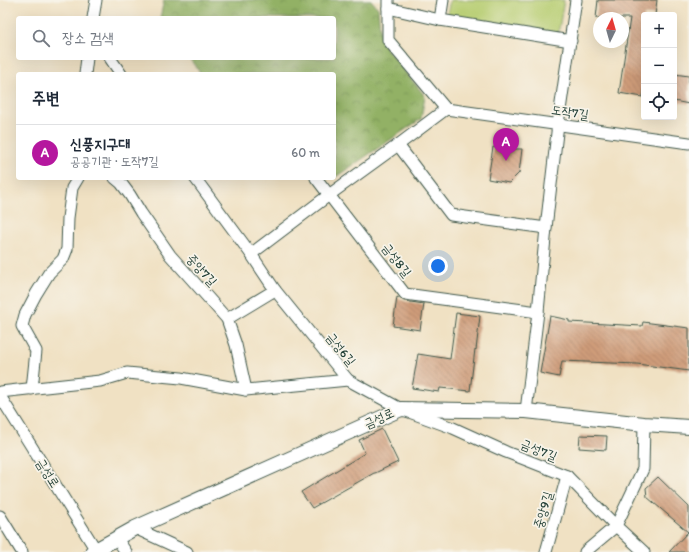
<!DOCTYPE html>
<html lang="ko">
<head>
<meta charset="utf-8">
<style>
	body { margin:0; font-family:Itim,"Poor Story",sans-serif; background:#f2f2f3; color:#1f2937 }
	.controls { position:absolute; right:12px; top:12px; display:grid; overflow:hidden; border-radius:4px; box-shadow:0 4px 16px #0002 }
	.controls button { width:36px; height:36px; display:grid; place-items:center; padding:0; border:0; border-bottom:1px solid #e0e1e3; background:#fff; color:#1f2937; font:20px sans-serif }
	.compass { position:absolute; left:593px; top:12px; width:36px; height:36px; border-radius:50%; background:#fff; box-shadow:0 4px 16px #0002; rotate:5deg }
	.you { position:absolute; left:438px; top:266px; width:14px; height:14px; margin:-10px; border:3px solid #fff; border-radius:50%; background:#1a73e8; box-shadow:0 0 0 6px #1a73e833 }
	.badge { display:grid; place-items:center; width:26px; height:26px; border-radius:50%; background:#b5179e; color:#fff; font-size:13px; font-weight:700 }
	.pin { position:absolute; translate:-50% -33px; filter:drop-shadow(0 1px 2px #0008) }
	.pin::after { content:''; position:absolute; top:21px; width:14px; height:12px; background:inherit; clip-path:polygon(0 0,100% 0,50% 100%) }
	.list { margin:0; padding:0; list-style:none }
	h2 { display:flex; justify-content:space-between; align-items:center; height:52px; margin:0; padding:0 16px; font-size:17px }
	h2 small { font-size:13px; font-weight:400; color:#747a83 }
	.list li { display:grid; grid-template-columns:26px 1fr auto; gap:12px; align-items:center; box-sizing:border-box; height:56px; padding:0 16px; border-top:1px solid #e0e1e3 }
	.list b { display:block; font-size:15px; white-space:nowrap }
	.list p { margin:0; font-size:13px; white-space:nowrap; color:#747a83 }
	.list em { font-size:13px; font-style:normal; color:#747a83 }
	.icon { flex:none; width:22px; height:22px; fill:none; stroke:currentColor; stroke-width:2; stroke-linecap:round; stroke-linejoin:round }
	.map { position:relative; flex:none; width:689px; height:552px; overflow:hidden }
	.search { position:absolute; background:#fff; box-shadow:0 4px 16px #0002; left:16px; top:16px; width:320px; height:44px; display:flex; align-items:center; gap:10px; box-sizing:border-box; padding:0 14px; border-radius:4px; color:#747a83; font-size:15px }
	.panel { position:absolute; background:#fff; box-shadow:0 4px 16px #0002; left:16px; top:72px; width:320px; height:108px; border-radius:4px }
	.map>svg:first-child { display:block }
	.green { fill:#b8ce73; stroke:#6c8654 }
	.forest { fill:url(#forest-crowns); stroke:#58774c }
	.building { fill:url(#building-back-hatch) }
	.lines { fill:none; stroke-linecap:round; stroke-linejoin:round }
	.minor-casing { stroke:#3e5649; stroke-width:13 }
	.tertiary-casing { stroke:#3e5649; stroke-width:16 }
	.minor { stroke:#fff; stroke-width:11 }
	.tertiary { stroke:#fff; stroke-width:14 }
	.labels { text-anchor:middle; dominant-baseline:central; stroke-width:3.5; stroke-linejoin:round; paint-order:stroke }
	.street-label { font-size:13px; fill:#1f3d34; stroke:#f7f3e8 }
</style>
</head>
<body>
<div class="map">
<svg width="689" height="552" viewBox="0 0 689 552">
	<defs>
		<pattern id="forest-crowns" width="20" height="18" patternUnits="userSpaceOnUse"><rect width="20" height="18" fill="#92b165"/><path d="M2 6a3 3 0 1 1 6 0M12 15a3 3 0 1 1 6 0" fill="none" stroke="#779154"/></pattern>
		<pattern id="building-back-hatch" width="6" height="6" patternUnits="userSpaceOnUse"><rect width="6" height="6" fill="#cf9c79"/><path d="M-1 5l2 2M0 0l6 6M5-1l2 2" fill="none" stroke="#a78064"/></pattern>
	</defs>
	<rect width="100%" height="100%" fill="#f7f3e8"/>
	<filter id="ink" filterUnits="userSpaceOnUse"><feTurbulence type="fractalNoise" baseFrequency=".025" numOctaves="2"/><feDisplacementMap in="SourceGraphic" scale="8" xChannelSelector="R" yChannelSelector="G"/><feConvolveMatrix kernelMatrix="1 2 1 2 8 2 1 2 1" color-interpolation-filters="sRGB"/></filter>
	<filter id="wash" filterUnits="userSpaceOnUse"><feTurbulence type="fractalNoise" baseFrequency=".012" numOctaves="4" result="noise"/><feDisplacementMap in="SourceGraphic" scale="16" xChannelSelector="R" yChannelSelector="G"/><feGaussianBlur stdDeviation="0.9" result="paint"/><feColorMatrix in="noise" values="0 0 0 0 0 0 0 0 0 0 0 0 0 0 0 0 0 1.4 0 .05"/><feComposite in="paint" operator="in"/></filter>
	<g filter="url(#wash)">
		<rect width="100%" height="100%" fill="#f0e1c3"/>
		<path class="green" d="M450 0H564L558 34 447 14Z"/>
		<path class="forest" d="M164 0H371L378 8 381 42 425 96 421 119 334 178V74H201L189 58H334V18H160Z"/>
		<g id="blocks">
			<g class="building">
				<path d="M598 0H657L655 15H644V90L643 97 619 93 630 18H596Z"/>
				<path d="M674 74 689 76V104L674 101Z"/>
				<path d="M505 141 513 142V149H522L519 173 509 183 488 179 493 147 500 148Z"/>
				<path d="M397 297 404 301 424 304 420 330 393 326Z"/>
				<path d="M456 313 480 316 476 350 475 349 470 391 440 388 439 392 412 388 418 354 450 359Z"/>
				<path d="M550 316 569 320V322L642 326 643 322 689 328V371L637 364 562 361 559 377 540 373Z"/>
				<path d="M382 429 398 462 375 473H374L312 508 301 492 365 453 359 440Z"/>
				<path d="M580 435 607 436 606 450 579 448Z"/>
				<path d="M658 477 689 507V552H669L688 532 647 497 646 488Z"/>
			</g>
		</g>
	</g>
	<g filter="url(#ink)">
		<use href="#blocks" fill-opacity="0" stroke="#3e5649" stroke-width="1"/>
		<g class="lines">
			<g class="minor-casing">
				<g id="minor">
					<path d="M388 0V40L446 109 689 143"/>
					<path d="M388 8 440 20 571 41"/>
					<path d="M93 18 96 0"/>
					<path d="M440 20 443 0"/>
					<path d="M110 58 121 74"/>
					<path d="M85 74 87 58"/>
					<path d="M398 145 451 215 546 228"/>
					<path d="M115 178 121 183 130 195 141 213 170 255 227 319 236 345 246 390"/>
					<path d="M195 178 251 254 275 290 348 380 401 409 453 428 506 452 567 476 616 526 644 552"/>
					<path d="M316 178 405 294 538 312"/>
					<path d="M251 254 329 195 398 145 446 109"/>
					<path d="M227 319 275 290"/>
					<path d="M32 389 36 351 22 326 25 315 36 294 49 273 63 259 67 249 68 218 72 188 78 178"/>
					<path d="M0 392 100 381 127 373 181 378 246 390 348 380"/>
					<path d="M0 396 96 550"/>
					<path d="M526 411 538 312 546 228 558 124 576 0"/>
					<path d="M0 516 22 552"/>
					<path d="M135 528 187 552"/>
					<path d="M117 539 126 552"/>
					<path d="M546 552 567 476"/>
					<path d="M585 552 616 526 643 469 644 424"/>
				</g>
			</g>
			<g class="tertiary-casing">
				<path id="tertiary" d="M92 552 135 528 401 409 526 411 644 424 689 427"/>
			</g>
			<use href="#minor" class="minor"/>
			<use href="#tertiary" class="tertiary"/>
		</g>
	</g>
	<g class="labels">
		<g class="street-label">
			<text transform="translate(570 112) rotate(8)">도작7길</text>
			<text transform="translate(397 260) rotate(52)">금성8길</text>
			<text transform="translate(202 270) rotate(48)">중앙7길</text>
			<text transform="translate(341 349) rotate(51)">금성6길</text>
			<text transform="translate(379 418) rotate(-24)">금성로</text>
			<text transform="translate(539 450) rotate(22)">금성7길</text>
			<text transform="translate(48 473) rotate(58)">금성로</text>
			<text transform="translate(543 510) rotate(-74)">중앙9길</text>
		</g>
	</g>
</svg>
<div class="controls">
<button>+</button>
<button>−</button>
<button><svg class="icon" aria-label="locate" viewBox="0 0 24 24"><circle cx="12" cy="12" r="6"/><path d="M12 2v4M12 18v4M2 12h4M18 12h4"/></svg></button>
</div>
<svg class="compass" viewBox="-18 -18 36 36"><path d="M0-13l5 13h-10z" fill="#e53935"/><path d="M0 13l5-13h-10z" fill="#747a83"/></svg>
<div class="you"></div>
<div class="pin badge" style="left:506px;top:161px">A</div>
<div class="search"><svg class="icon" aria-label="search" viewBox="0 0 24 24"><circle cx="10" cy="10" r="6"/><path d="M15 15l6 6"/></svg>장소 검색</div>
<section class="panel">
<h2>주변<small></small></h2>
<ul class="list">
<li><span class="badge">A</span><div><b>신풍지구대</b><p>공공기관 · 도작7길</p></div><em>60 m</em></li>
</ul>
</section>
</div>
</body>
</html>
